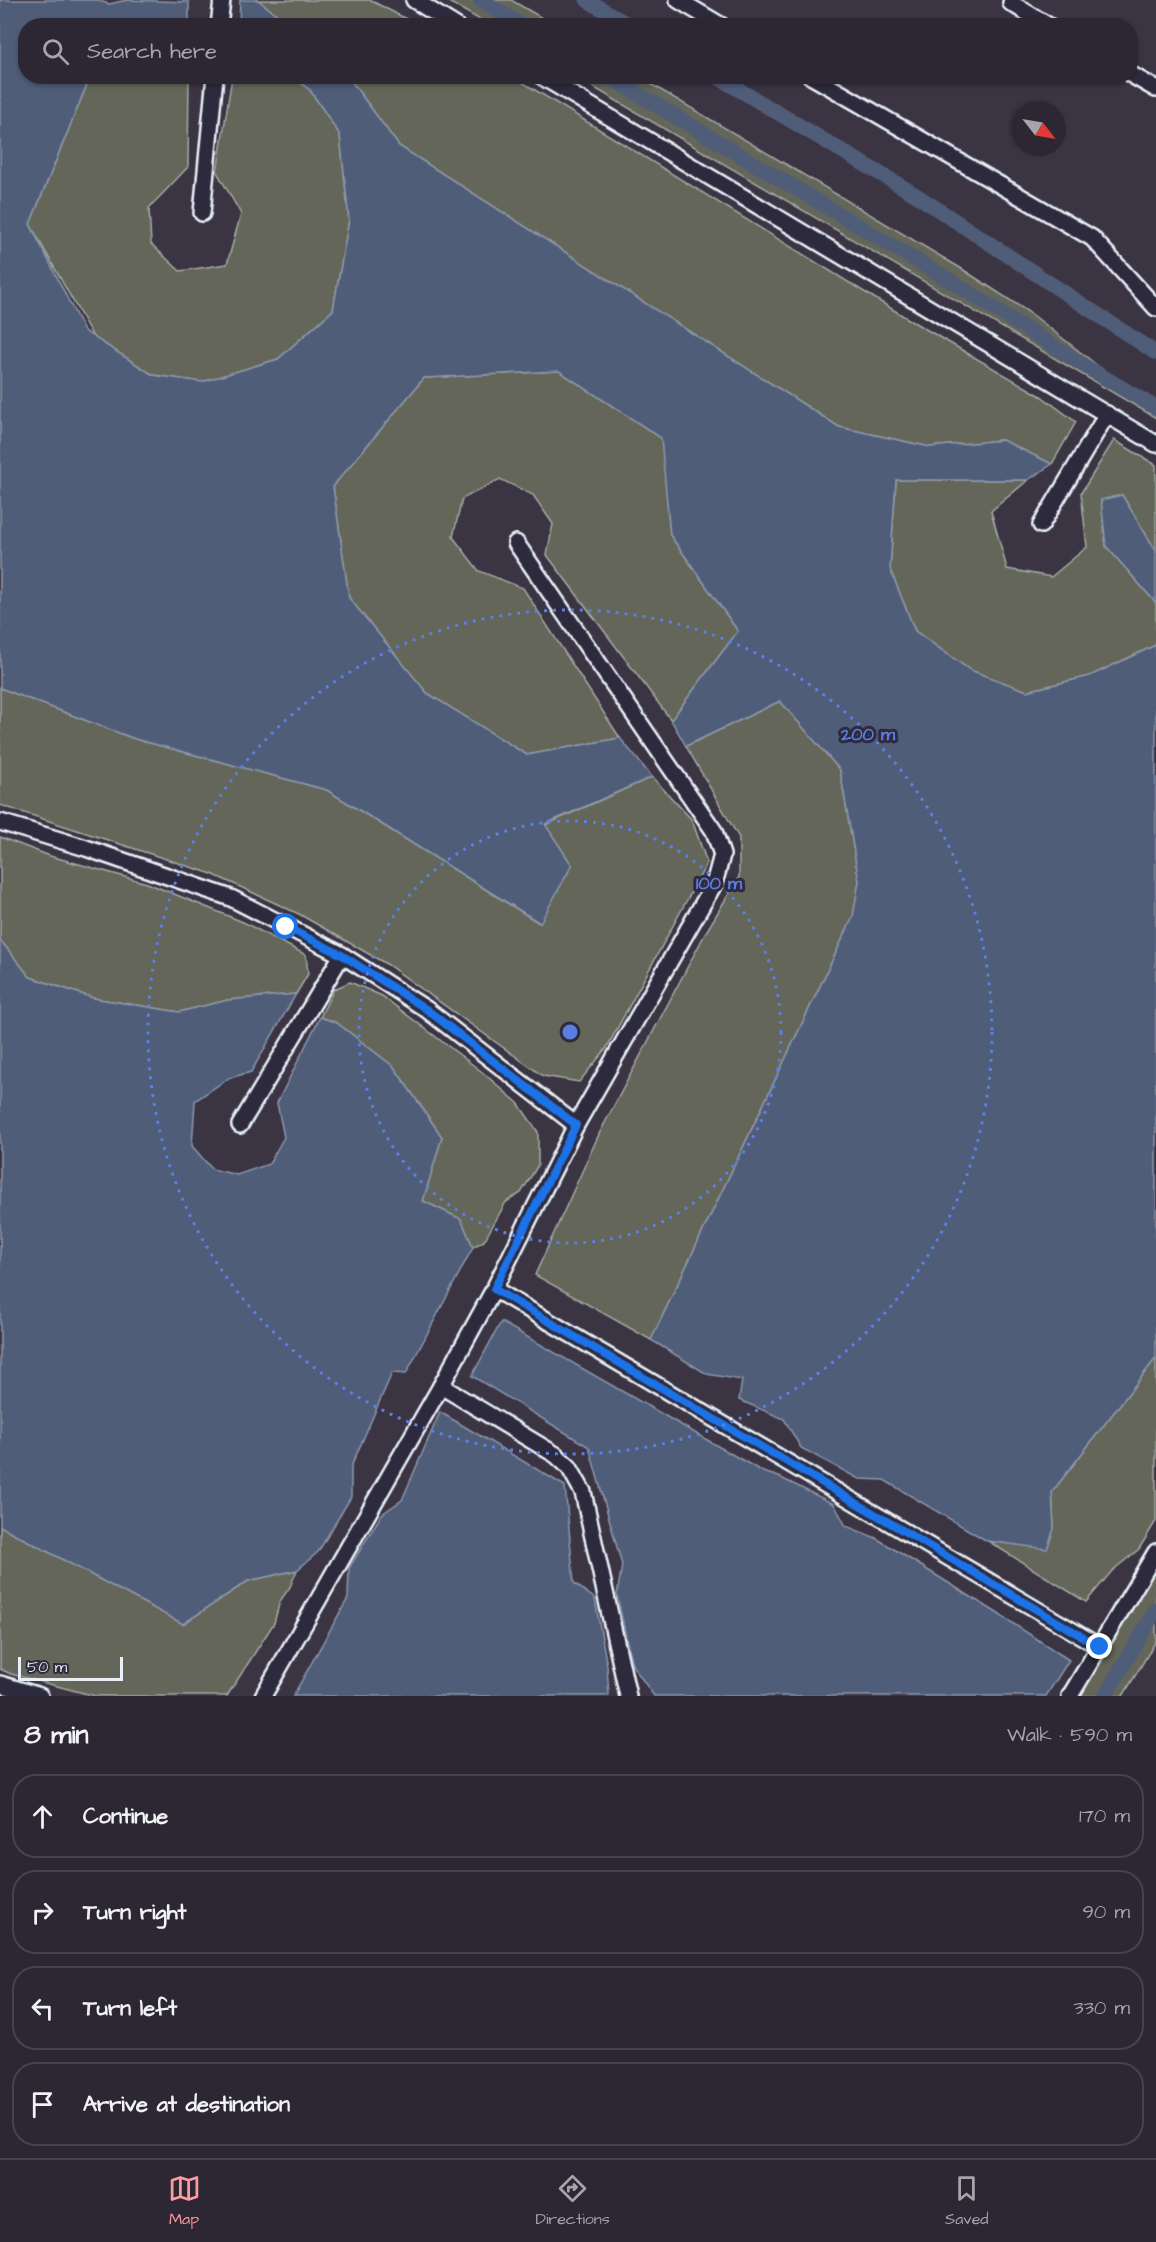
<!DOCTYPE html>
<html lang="en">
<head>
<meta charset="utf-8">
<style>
	body { margin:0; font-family:"Architects Daughter",sans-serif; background:#38333e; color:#f1f3f6 }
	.compass { position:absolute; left:1012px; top:102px; width:54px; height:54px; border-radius:50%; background:#2c2732; box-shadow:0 2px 4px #0004; rotate:121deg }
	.scale { position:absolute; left:18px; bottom:15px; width:105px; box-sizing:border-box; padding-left:6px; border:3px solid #e8f1f8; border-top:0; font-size:16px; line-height:21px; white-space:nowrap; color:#e8f1f8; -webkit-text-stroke:4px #2f2a3d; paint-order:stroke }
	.stop { position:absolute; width:18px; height:18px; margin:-14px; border:4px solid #1a73e8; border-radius:50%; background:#fff }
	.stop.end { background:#1a73e8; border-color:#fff; box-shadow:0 2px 6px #0008 }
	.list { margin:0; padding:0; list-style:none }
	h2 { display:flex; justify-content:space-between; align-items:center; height:78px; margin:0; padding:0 24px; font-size:26px }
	h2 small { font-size:20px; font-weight:400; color:#a6a5ac }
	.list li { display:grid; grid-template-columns:39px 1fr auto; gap:18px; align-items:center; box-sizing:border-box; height:84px; margin:0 12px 12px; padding:0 12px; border:2px solid #48444d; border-radius:24px }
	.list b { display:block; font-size:22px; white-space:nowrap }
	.list em { font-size:20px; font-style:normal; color:#a6a5ac }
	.icon { flex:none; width:33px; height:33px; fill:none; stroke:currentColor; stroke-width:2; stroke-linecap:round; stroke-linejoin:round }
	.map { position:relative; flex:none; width:1156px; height:1696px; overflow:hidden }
	.search { position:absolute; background:#2c2732; box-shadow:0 2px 4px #0004; left:18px; right:18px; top:18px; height:66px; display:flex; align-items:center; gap:15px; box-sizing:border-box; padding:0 21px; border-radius:24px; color:#a6a5ac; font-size:22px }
	.sheet { height:462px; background:#2c2732 }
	nav { display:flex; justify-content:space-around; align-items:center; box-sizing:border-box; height:84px; border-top:2px solid #48444d; background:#2c2732; font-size:16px; color:#a6a5ac }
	nav a { display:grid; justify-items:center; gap:3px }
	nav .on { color:#ff9aa2 }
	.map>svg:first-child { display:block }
	.green { fill:#636658; stroke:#a6aca8; stroke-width:1.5 }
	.water { fill:#505d79; stroke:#8d98ac; stroke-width:1.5 }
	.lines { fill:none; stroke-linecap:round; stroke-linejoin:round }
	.canal { stroke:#505d79; stroke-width:15 }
	.minor-casing { stroke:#e8f1f8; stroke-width:20 }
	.minor { stroke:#2f2a3d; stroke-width:15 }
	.route { stroke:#1a73e8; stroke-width:8 }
	.ring { fill:none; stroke:#5a7fe2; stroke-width:3; stroke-dasharray:3 6 }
	.centre { fill:#5a7fe2; stroke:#2f2a3d; stroke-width:3 }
	.ring-label { font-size:18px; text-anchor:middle; font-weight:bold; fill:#5a7fe2; stroke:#2f2a3d; stroke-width:6; stroke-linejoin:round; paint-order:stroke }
</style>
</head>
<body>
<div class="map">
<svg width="1156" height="1696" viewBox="0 0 1156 1696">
	<rect width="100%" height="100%" fill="#3b3443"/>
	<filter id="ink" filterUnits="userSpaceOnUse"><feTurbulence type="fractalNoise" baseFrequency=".0167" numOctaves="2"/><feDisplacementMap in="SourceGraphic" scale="12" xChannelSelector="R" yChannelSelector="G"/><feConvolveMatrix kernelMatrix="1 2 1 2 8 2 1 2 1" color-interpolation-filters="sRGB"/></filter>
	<g filter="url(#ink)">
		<g class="green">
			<path d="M258 0H370L418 25H290Z"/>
			<path d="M445 0H511L554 25H489Z"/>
			<path d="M90 77H189L188 167 149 208 151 244 180 271 227 264 241 214 217 172 232 77H293L310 90 340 135 349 220 333 310 278 359 202 382 153 375 93 337 30 224Z"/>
			<path d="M348 77H514L910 320 1041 396 1076 422 1052 464 1002 440 930 447 839 427 399 146Z"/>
			<path d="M576 77H639L962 269 1033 315 1107 373 1156 401V418Z"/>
			<path d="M559 371 662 438 670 535 738 631 671 720 547 555 553 524 533 495 500 479 462 499 453 537 479 571 523 588 620 738 527 755 427 693 349 598 333 486 424 378Z"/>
			<path d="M1114 440 1156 465V551L1122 495 1101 500 1106 546 1156 603V645L1090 676 1027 691 970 670 915 631 890 569 896 480H1028L991 511 1007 569 1051 577 1087 547 1081 493Z"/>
			<path d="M0 688 135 739 327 790 539 923 572 865 545 825 652 777 692 820 707 863 606 1049 579 1082 543 1076 388 965 299 914 212 874 0 805Z"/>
			<path d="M780 701 840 770 859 881 853 917 651 1340 535 1275 600 1132 706 932 739 877V838L686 746Z"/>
			<path d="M0 837 50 856 147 883 243 922 306 955 308 974 296 994 228 1000 179 1012 93 998 30 977 0 940Z"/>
			<path d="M350 982 382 996 481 1071 518 1103 538 1132V1165L521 1193 506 1202 484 1241 473 1247 461 1219 423 1201 442 1137 394 1067 337 1023 320 1017 334 989Z"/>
			<path d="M1156 1358V1521L1139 1549 1112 1571 1086 1602 988 1541 1047 1548 1054 1528 1052 1492Z"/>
			<path d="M0 1526 183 1624 248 1581 297 1570 290 1587 280 1601 274 1623 227 1696H95L11 1674 0 1669Z"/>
			<path d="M1156 1560V1641L1123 1696H1077Z"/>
		</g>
		<g class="water">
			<path d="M0 0H96L109 4 127 0 189 2V25L26 26V76L90 77 30 224 84 331 153 375 202 382 278 359 333 310 349 220 340 135 310 90 293 77H348L399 146 839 427 930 447 1002 440 1052 464 1028 480H896L890 569 915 631 970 670 1027 691 1090 676 1156 645V1358L1052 1492 1054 1529 1047 1549 987 1541 884 1480 859 1479 801 1448 784 1419 739 1400 742 1380 707 1374 651 1340 853 917 859 881 840 770 780 701 686 746 671 720 738 631 670 535 661 438 559 371 424 378 333 486 349 598 427 693 527 755 620 738 652 777 545 824 572 865 540 923 327 790 135 739 0 688Z"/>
			<path d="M240 0H258L290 25H239Z"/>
			<path d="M1122 495 1156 551V603L1106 546 1101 500Z"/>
			<path d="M0 940 30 977 93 998 179 1012 228 1000 296 994 251 1072 229 1078 195 1101 192 1146 212 1169 237 1175 269 1164 284 1137 277 1103 320 1017 337 1023 394 1067 442 1137 423 1201 461 1219 473 1247 406 1374 392 1373 351 1467V1497L318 1552 297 1570 248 1581 183 1624 0 1526Z"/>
			<path d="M501 1322 763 1472 779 1477 834 1504 846 1526 876 1538 997 1613 1069 1660 1046 1696H654L632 1665 617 1595 622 1565 589 1447 472 1376Z"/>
			<path d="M440 1412 565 1486 574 1583 595 1599 607 1666 609 1696H293L348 1598 349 1568 382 1514 402 1500Z"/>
		</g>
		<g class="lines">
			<g class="canal">
				<path d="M480 0 523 26"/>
				<path d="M587 0 630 26"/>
				<path d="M608 76 954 283 1083 365 1156 408"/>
				<path d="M716 76 916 195 1156 353"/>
				<path d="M1105 1696 1156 1610"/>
			</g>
			<g class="minor-casing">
				<g id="minor">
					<path d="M414 0 456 26"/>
					<path d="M678 0 722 26"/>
					<path d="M1012 0 1011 3 1049 26"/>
					<path d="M219 26 222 0"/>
					<path d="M1130 74 1156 89"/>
					<path d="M541 76 1156 444"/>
					<path d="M811 76 1092 238 1156 308"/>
					<path d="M202 213 215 76"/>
					<path d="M1041 525 1107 414"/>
					<path d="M0 822 86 848 231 898 342 955 426 1009 576 1125"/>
					<path d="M240 1125 342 955"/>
					<path d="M494 1289 1100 1647"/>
					<path d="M441 1386 556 1455 569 1467 583 1492 628 1696"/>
					<path d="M0 1684 40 1696"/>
					<path d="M263 1696 441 1386 494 1289 576 1125 714 884 722 855 714 831 516 543"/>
					<path d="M1070 1696 1156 1552"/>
				</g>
			</g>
			<use href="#minor" class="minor"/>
		</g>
	</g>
	<g class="lines" filter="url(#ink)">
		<path class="route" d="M286 927 342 955 426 1009 576 1125 494 1289 1100 1647"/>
	</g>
	<g class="ring">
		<circle cx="570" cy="1032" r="211"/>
		<circle cx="570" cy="1032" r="422"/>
	</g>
	<circle cx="570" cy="1032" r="9" class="centre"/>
	<g class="ring-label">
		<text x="868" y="740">200 m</text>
		<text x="719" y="889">100 m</text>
	</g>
</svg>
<svg class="compass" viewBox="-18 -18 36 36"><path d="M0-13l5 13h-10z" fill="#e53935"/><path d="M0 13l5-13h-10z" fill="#a6a5ac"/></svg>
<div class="scale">50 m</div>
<div class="stop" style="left:286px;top:927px"></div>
<div class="stop end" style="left:1100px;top:1647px"></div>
<div class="search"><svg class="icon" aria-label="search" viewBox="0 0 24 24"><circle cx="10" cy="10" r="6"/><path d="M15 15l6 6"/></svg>Search here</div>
</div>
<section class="sheet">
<h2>8 min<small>Walk · 590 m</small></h2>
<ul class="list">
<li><svg class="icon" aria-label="ahead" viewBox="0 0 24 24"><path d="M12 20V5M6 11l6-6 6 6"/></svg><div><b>Continue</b></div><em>170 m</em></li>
<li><svg class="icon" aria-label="right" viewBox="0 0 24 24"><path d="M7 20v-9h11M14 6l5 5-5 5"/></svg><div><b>Turn right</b></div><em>90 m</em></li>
<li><svg class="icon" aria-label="left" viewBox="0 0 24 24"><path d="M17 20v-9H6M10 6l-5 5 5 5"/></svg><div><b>Turn left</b></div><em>330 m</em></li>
<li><svg class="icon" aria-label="arrive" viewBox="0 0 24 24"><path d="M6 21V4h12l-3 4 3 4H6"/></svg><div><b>Arrive at destination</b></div></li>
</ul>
</section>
<nav>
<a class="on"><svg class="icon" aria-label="map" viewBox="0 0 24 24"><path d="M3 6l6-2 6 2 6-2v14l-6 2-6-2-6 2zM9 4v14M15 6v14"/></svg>Map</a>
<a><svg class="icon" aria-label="directions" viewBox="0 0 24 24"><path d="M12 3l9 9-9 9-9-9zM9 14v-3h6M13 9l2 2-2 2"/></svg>Directions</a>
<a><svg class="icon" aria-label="saved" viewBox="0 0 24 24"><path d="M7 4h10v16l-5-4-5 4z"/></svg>Saved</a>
</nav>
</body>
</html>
